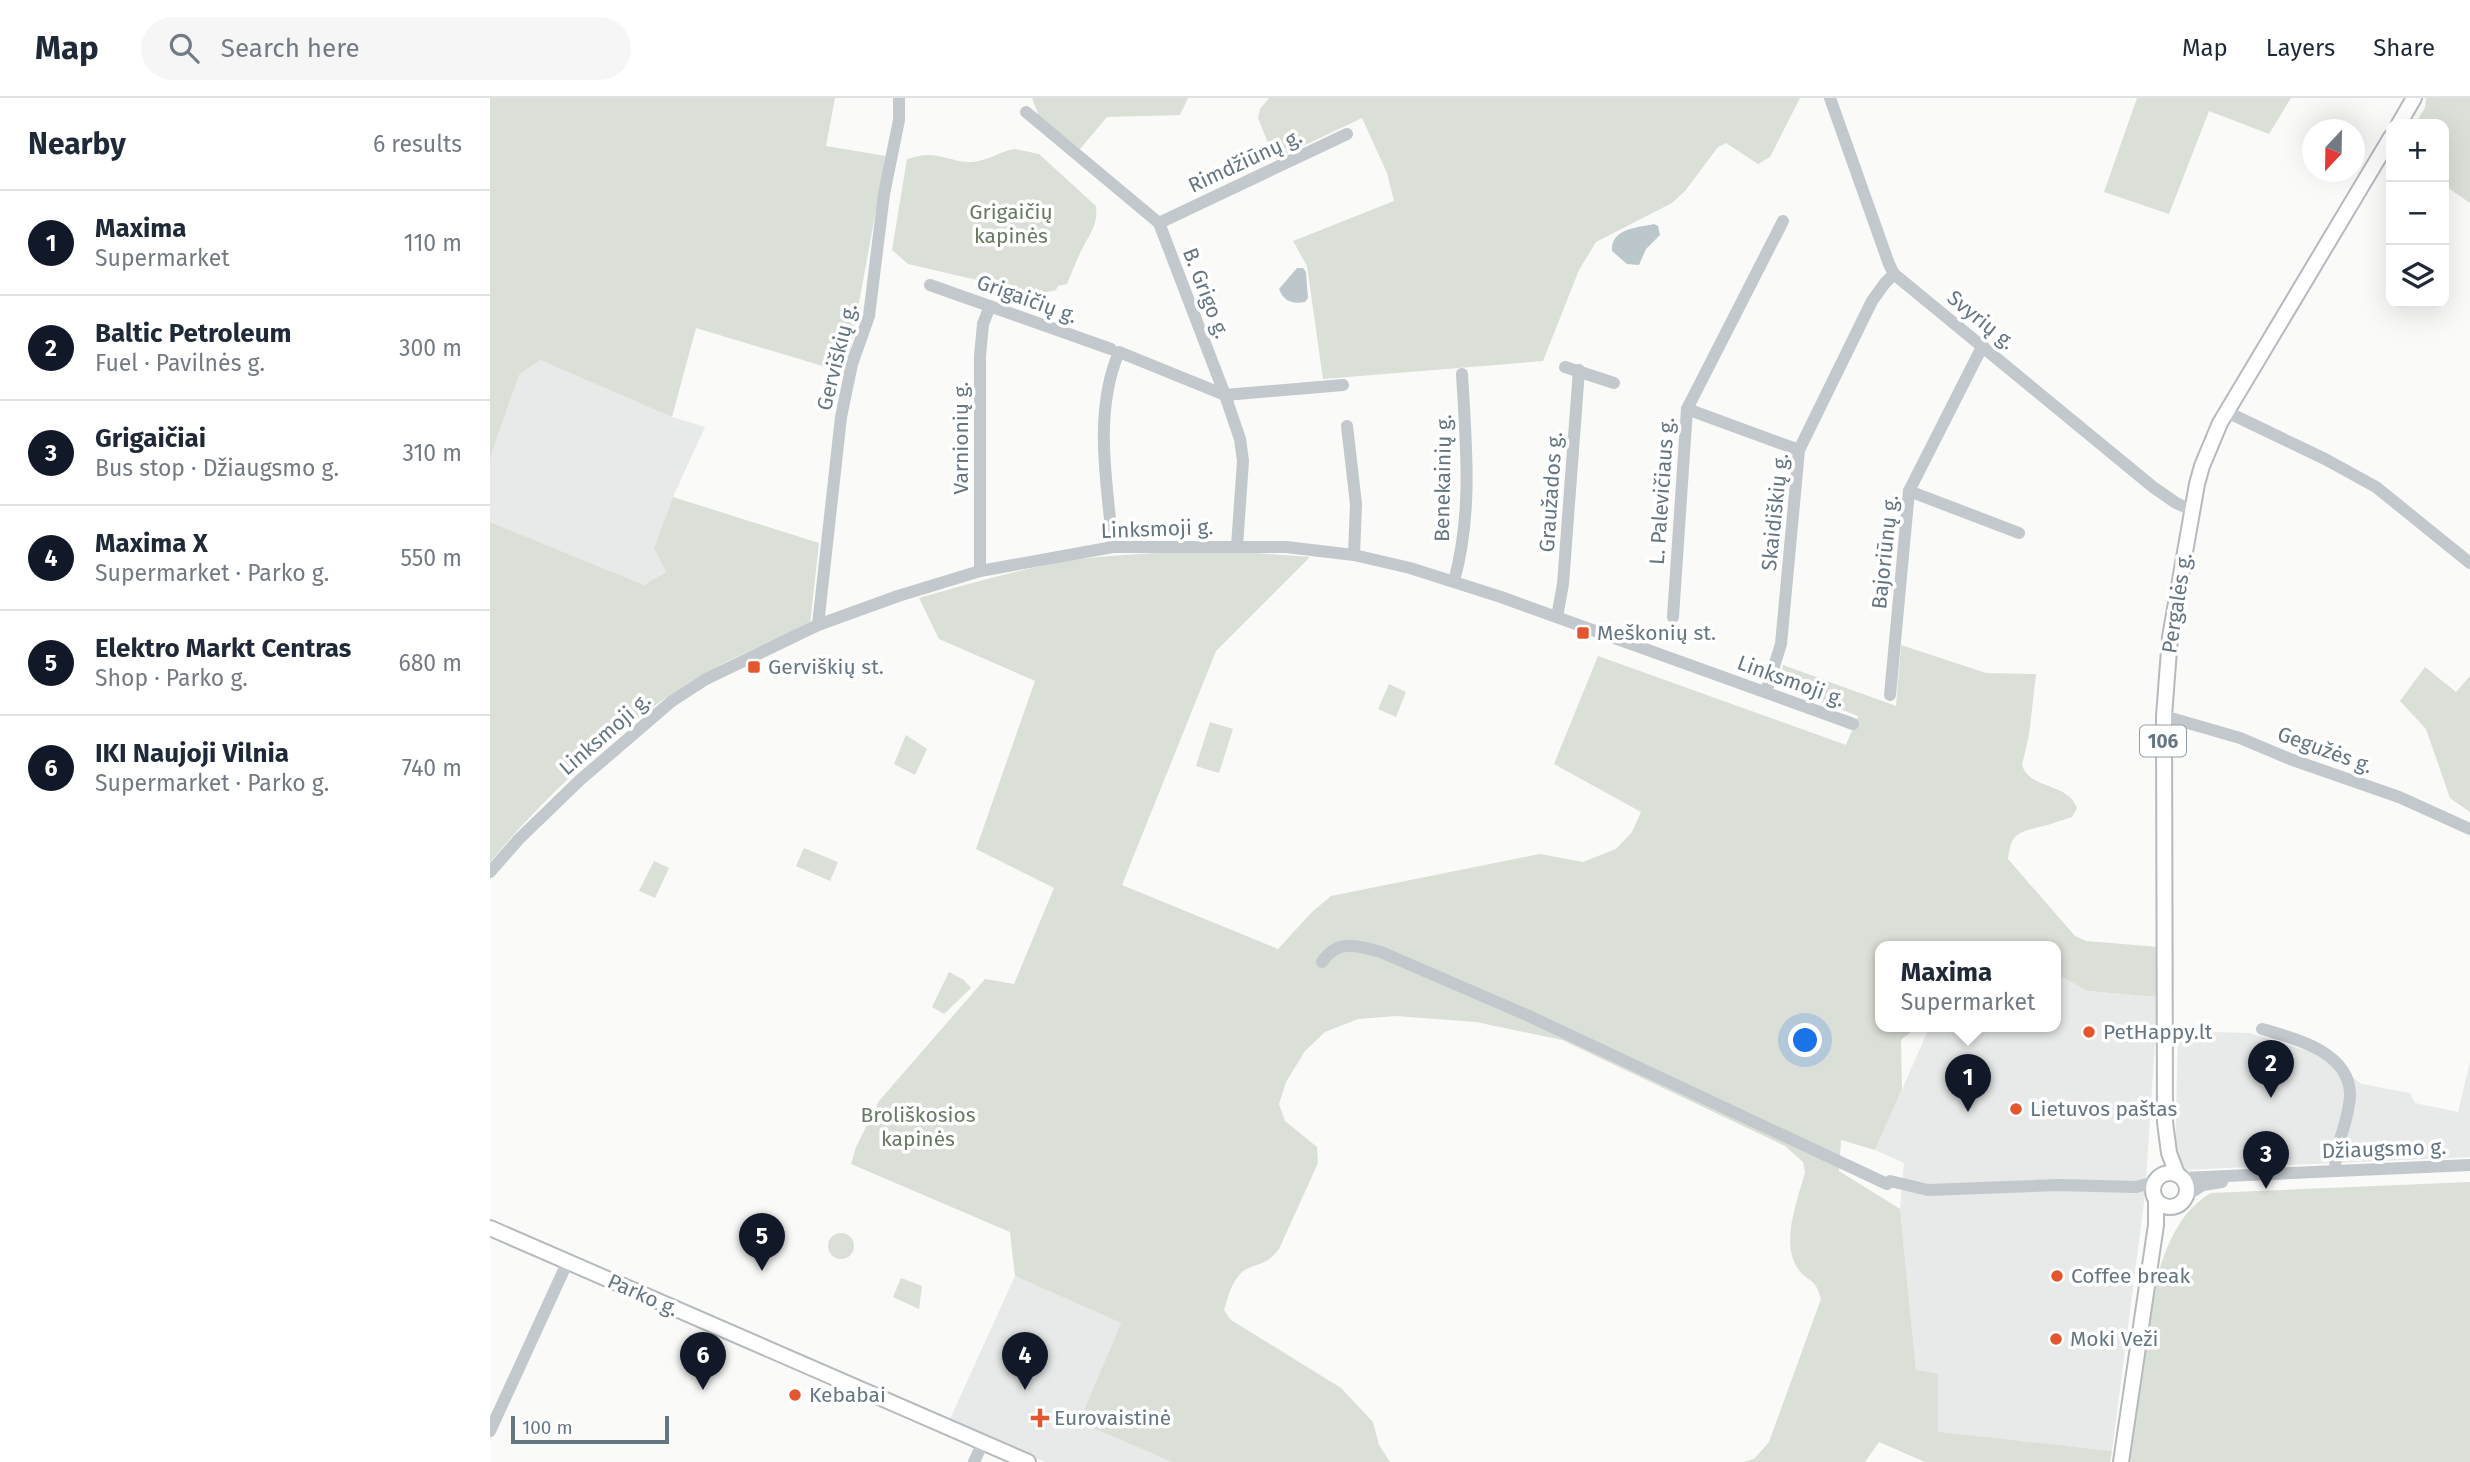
<!DOCTYPE html>
<html lang="en">
<head>
<meta charset="utf-8">
<style>
	body { margin:0; font-family:"Fira Sans",sans-serif; background:#f6f6f7; color:#1f2937 }
	.controls { position:absolute; right:21px; top:21px; display:grid; overflow:hidden; border-radius:14px; box-shadow:0 7px 28px #0002 }
	.controls button { width:63px; height:63px; display:grid; place-items:center; padding:0; border:0; border-bottom:2px solid #e0e1e3; background:#fff; color:#1f2937; font:35px sans-serif }
	.compass { position:absolute; left:1812px; top:21px; width:63px; height:63px; border-radius:50%; background:#fff; box-shadow:0 7px 28px #0002; rotate:202deg }
	.scale { position:absolute; left:21px; bottom:18px; width:158px; box-sizing:border-box; padding-left:7px; border:4px solid #657683; border-top:0; font-size:19px; line-height:24px; white-space:nowrap; color:#657683; -webkit-text-stroke:5px #fff; paint-order:stroke }
	.you { position:absolute; left:1316px; top:943px; width:24px; height:24px; margin:-18px; border:5px solid #fff; border-radius:50%; background:#1a73e8; box-shadow:0 0 0 10px #1a73e833 }
	.badge { display:grid; place-items:center; width:46px; height:46px; border-radius:50%; background:#111827; color:#fff; font-size:23px; font-weight:700 }
	.pin { position:absolute; translate:-50% -58px; filter:drop-shadow(0 2px 4px #0008) }
	.pin::after { content:''; position:absolute; top:37px; width:24px; height:21px; background:inherit; clip-path:polygon(0 0,100% 0,50% 100%) }
	.popup { position:absolute; left:1385px; top:843px; width:186px; height:91px; box-sizing:border-box; display:grid; place-content:center; border-radius:14px; background:#fff; filter:drop-shadow(0 2px 5px #0005); font-size:23px; white-space:nowrap; color:#747a83 }
	.popup b { font-size:26px; color:#1f2937 }
	.popup::after { content:''; position:absolute; left:50%; top:100%; margin-left:-14px; border:14px solid transparent; border-top-color:#fff }
	.list { margin:0; padding:0; list-style:none }
	h2 { display:flex; justify-content:space-between; align-items:center; height:91px; margin:0; padding:0 28px; font-size:30px }
	h2 small { font-size:23px; font-weight:400; color:#747a83 }
	.list li { display:grid; grid-template-columns:46px 1fr auto; gap:21px; align-items:center; box-sizing:border-box; height:105px; padding:0 28px; border-top:2px solid #e0e1e3 }
	.list b { display:block; font-size:26px; white-space:nowrap }
	.list p { margin:0; font-size:23px; white-space:nowrap; color:#747a83 }
	.list em { font-size:23px; font-style:normal; color:#747a83 }
	.icon { flex:none; width:38px; height:38px; fill:none; stroke:currentColor; stroke-width:2; stroke-linecap:round; stroke-linejoin:round }
	.map { position:relative; flex:none; width:1980px; height:1364px; overflow:hidden }
	header { display:flex; align-items:center; gap:42px; box-sizing:border-box; height:98px; padding:0 35px; background:#fff; border-bottom:2px solid #e0e1e3 }
	header strong { font-size:33px }
	nav { display:flex; gap:38px; margin-inline-start:auto; font-size:24px }
	.search { width:490px; height:63px; background:#f6f6f7; display:flex; align-items:center; gap:18px; box-sizing:border-box; padding:0 24px; border-radius:38px; color:#747a83; font-size:26px }
	main { display:flex }
	aside { flex:1; background:#fff }
	.map>svg:first-child { display:block }
	.built { fill:#e8e9e9 }
	.green { fill:#dadfd7 }
	.water { fill:#bbc7cb }
	.lines { fill:none; stroke-linecap:round; stroke-linejoin:round }
	.major-casing { stroke:#b5babe; stroke-width:18 }
	.minor { stroke:#c3c8cc; stroke-width:12 }
	.major { stroke:#fff; stroke-width:14 }
	.poi-dot { fill:#e4572e; stroke:#fff; stroke-width:2.5 }
	.labels { text-anchor:middle; dominant-baseline:central; stroke-width:7; stroke-linejoin:round; paint-order:stroke }
	.shield { fill:#fff; stroke:#939fa8; stroke-width:2 }
	.shield-label { font-size:19px; font-weight:bold; fill:#657683 }
	.street-label { font-size:21px; fill:#657683; stroke:#fff }
	.park-label { font-size:21px; fill:#687a64; stroke:#fff }
	.poi-label { font-size:21px; fill:#657683; stroke:#fff; text-anchor:start }
</style>
</head>
<body>
<header>
<strong>Map</strong>
<div class="search"><svg class="icon" aria-label="search" viewBox="0 0 24 24"><circle cx="10" cy="10" r="6"/><path d="M15 15l6 6"/></svg>Search here</div>
<nav><a>Map</a><a>Layers</a><a>Share</a></nav>
</header>
<main>
<aside>
<h2>Nearby<small>6 results</small></h2>
<ul class="list">
<li><span class="badge">1</span><div><b>Maxima</b><p>Supermarket</p></div><em>110 m</em></li>
<li><span class="badge">2</span><div><b>Baltic Petroleum</b><p>Fuel · Pavilnės g.</p></div><em>300 m</em></li>
<li><span class="badge">3</span><div><b>Grigaičiai</b><p>Bus stop · Džiaugsmo g.</p></div><em>310 m</em></li>
<li><span class="badge">4</span><div><b>Maxima X</b><p>Supermarket · Parko g.</p></div><em>550 m</em></li>
<li><span class="badge">5</span><div><b>Elektro Markt Centras</b><p>Shop · Parko g.</p></div><em>680 m</em></li>
<li><span class="badge">6</span><div><b>IKI Naujoji Vilnia</b><p>Supermarket · Parko g.</p></div><em>740 m</em></li>
</ul>
</aside>
<div class="map">
<svg width="1980" height="1364" viewBox="0 0 1980 1364">
	<rect width="100%" height="100%" fill="#fafaf8"/>
	<g class="built">
		<path d="M50 262 182 319 215 329 183 399 164 450 176 474 154 487 0 424V360L29 277Z"/>
		<path d="M1566 876 1598 893 1668 899 1655 1097 1622 1353 1448 1335V1277L1426 1272 1410 1111 1414 1065 1385 1052 1440 928H1566Z"/>
		<path d="M1688 933 1760 935 1831 957 1872 986 1920 995 1925 1005 1968 1014 1980 964V1059L1694 1072 1685 1062Z"/>
		<path d="M525 1178 631 1225 589 1324 682 1364H555L460 1321Z"/>
	</g>
	<g class="green">
		<path d="M0 0H345L336 48 396 58 356 275 206 230 182 319 50 262 29 277 0 360Z"/>
		<path d="M542 0H698L690 17 617 19 590 51 549 19Z"/>
		<path d="M779 0H1310L1280 59 1268 66 1236 45 1228 49 1195 93 1182 105 1106 144 1089 172 1053 263 833 281 817 168 803 143 904 103 897 75 872 20 792 58 782 55 768 20 770 11Z"/>
		<path d="M1647 0H1801L1779 36 1719 13 1679 116 1614 94Z"/>
		<path d="M1936 0H1980V105L1954 87V26H1925L1935 10Z"/>
		<path d="M525 51 549 56 606 108C608 126 601 134 593 149 587 161 582 174 577 186L568 188 566 192 547 196 418 166 402 152 417 61C423 60 430 57 438 57 453 57 467 65 482 64 498 63 510 53 525 51Z"/>
		<path d="M183 399 329 445 320 527C286 542 250 555 217 574 140 617 57 696 0 764V424L154 487 176 474 164 450Z"/>
		<path d="M693 454 766 455 820 459 726 553 632 787 788 851 822 814 841 798 1050 756 1093 764 1126 751 1142 734 1151 714 1064 666 1108 558 1356 647 1368 618 1289 588 1293 567 1406 608 1411 547 1496 575 1546 576 1539 637 1532 667C1540 692 1578 684 1587 710L1582 719C1571 722 1560 727 1549 729 1527 735 1521 736 1518 761L1585 838 1596 843 1669 849 1668 899 1598 893 1566 876V848H1483L1470 844 1468 848H1390V928H1428L1411 942 1412 991 1385 1052 1351 1042 1349 1073 1410 1111 1426 1272 1448 1276V1334L1622 1353 1620 1364H1435L1389 1344 1375 1364H1253L1264 1361 1279 1344 1331 1201C1325 1179 1320 1186 1309 1172 1289 1146 1308 1102 1315 1074L1313 1064 1295 1048 1072 942 986 924 906 918 868 921 835 934 815 953 796 984 789 1006 795 1023 827 1049 828 1065 789 1151C775 1170 761 1165 751 1175 741 1185 738 1199 734 1212L741 1222 851 1290 883 1324 889 1347 900 1364H682L589 1324 631 1225 525 1178 520 1134 361 1066 366 1049 389 1003 495 881 524 886 564 790 486 751 545 583 449 541 429 500C482 485 536 469 591 461 625 457 659 455 693 454Z"/>
		<path d="M1935 569 1966 594 1980 578V714L1960 700 1936 631 1910 603Z"/>
		<path d="M899 586 916 594 906 619 888 611Z"/>
		<path d="M720 624 743 631 729 675 706 668Z"/>
		<path d="M416 637 437 651 425 677 404 666Z"/>
		<path d="M314 750 348 764 340 783 306 768Z"/>
		<path d="M164 763 179 770 165 800 149 793Z"/>
		<path d="M459 874 474 882 481 890 454 916 442 909Z"/>
		<path d="M1980 1084V1364H1638L1667 1179C1677 1146 1690 1113 1721 1095Z"/>
		<circle cx="351" cy="1148" r="13"/>
		<path d="M411 1180 432 1188 429 1211 403 1199Z"/>
	</g>
	<g class="water">
		<path d="M1164 126 1168 128 1170 137 1156 151 1149 167 1137 166 1122 153C1121 130 1147 130 1164 126Z"/>
		<path d="M807 170H813L816 174 818 200 815 204C803 206 794 204 789 191Z"/>
	</g>
	<g class="lines">
		<g class="major-casing">
			<g id="major">
				<path d="M1909 26 1924 0"/>
				<circle cx="1680" cy="1092" r="17"/>
				<path d="M1687 1076 1679 1055 1675 1024 1674 618 1680 539 1707 386 1712 368 1730 325 1901 39"/>
				<path d="M0 1130 538 1364"/>
				<path d="M1631 1364 1666 1127V1103"/>
			</g>
		</g>
		<g class="minor">
			<path d="M1340 0 1399 166 1404 176 1663 389 1686 405 1702 412"/>
			<path d="M536 14 669 125 735 297 750 341 753 363 747 448"/>
			<path d="M669 125 857 36"/>
			<path d="M440 187 621 251"/>
			<path d="M1075 269 1124 285"/>
			<path d="M1197 311 1309 352"/>
			<path d="M1737 314 1835 361 1886 389 1980 465"/>
			<path d="M857 328 866 406 864 457"/>
			<path d="M1419 393 1529 435"/>
			<path d="M623 449C617 385 603 315 629 254L735 297 853 287"/>
			<path d="M490 473V258L493 226 500 208"/>
			<path d="M964 483C983 415 976 346 972 276"/>
			<path d="M1067 519 1073 486 1089 272"/>
			<path d="M1183 519 1197 311 1293 123"/>
			<path d="M328 527 351 319 362 266 379 218 394 96 409 22V0"/>
			<path d="M1276 594 1291 546 1309 352 1382 203 1395 185 1404 176"/>
			<path d="M1400 597 1419 393 1493 247"/>
			<path d="M1674 618 1750 640 1800 661 1909 699 1980 731"/>
			<path d="M0 774 29 741 90 682 182 603 216 581 328 527 408 498 490 473 623 449H796L864 457 920 470 1011 499 1363 626"/>
			<path d="M832 864C848 840 867 848 891 854L1039 918 1397 1086 1400 1083 1438 1092 1567 1087 1646 1089 1665 1084"/>
			<path d="M1772 931C1804 940 1861 954 1860 998 1859 1023 1845 1046 1845 1072"/>
			<path d="M1693 1080 1980 1067"/>
			<path d="M1697 1097 1713 1087 1732 1084"/>
			<path d="M0 1333 78 1163"/>
			<path d="M484 1364 493 1344"/>
		</g>
		<use href="#major" class="major"/>
	</g>
	<g class="poi-dot">
		<rect x="1086" y="528" width="14" height="14" rx="3.5"/>
		<rect x="257" y="562" width="14" height="14" rx="3.5"/>
		<circle cx="1599" cy="934" r="7"/>
		<circle cx="1526" cy="1011" r="7"/>
		<circle cx="1567" cy="1178" r="7"/>
		<circle cx="1566" cy="1241" r="7"/>
		<circle cx="305" cy="1297" r="7"/>
		<path d="M546.5 1309.5h7v7h7v7h-7v7h-7v-7h-7v-7h7z"/>
	</g>
	<g class="labels">
		<rect class="shield" x="1650" y="627.5" width="46" height="31" rx="5"/>
		<g class="shield-label">
			<text x="1673" y="643">106</text>
		</g>
		<g class="street-label">
			<text transform="translate(755 63) rotate(-25)">Rimdžiūnų g.</text>
			<text transform="translate(716 195) rotate(69)">B. Grigo g.</text>
			<text transform="translate(537 201) rotate(20)">Grigaičių g.</text>
			<text transform="translate(1491 222) rotate(39)">Svyrių g.</text>
			<text transform="translate(347 259) rotate(-76)">Gerviškių g.</text>
			<text transform="translate(471 340) rotate(-90)">Varnionių g.</text>
			<text transform="translate(953 380) rotate(-89)">Benekainių g.</text>
			<text transform="translate(1172 393) rotate(-86)">L. Palevičiaus g.</text>
			<text transform="translate(1061 394) rotate(-86)">Graužados g.</text>
			<text transform="translate(1285 414) rotate(-84)">Skaidiškių g.</text>
			<text transform="translate(667 431) rotate(-2)">Linksmoji g.</text>
			<text transform="translate(1395 454) rotate(-84)">Bajoriūnų g.</text>
			<text transform="translate(1687 505) rotate(-81)">Pergalės g.</text>
			<text transform="translate(1301 583) rotate(20)">Linksmoji g.</text>
			<text transform="translate(115 636) rotate(-41)">Linksmoji g.</text>
			<text transform="translate(1835 652) rotate(20)">Gegužės g.</text>
			<text transform="translate(1894 1051) rotate(-2)">Džiaugsmo g.</text>
			<text transform="translate(153 1197) rotate(24)">Parko g.</text>
		</g>
		<g class="park-label">
			<text x="521" y="114">Grigaičių<tspan x="521" dy="24">kapinės</tspan></text>
			<text x="428" y="1017">Broliškosios<tspan x="428" dy="24">kapinės</tspan></text>
		</g>
		<g class="poi-label">
			<text x="1107" y="535">Meškonių st.</text>
			<text x="278" y="569">Gerviškių st.</text>
			<text x="1613" y="934">PetHappy.lt</text>
			<text x="1540" y="1011">Lietuvos paštas</text>
			<text x="1581" y="1178">Coffee break</text>
			<text x="1580" y="1241">Moki Veži</text>
			<text x="319" y="1297">Kebabai</text>
			<text x="564" y="1320">Eurovaistinė</text>
		</g>
	</g>
</svg>
<div class="controls">
<button>+</button>
<button>−</button>
<button><svg class="icon" aria-label="layers" viewBox="0 0 24 24"><path d="M12 4l9 5-9 5-9-5zM3 14l9 5 9-5"/></svg></button>
</div>
<svg class="compass" viewBox="-18 -18 36 36"><path d="M0-13l5 13h-10z" fill="#e53935"/><path d="M0 13l5-13h-10z" fill="#747a83"/></svg>
<div class="scale">100 m</div>
<div class="you"></div>
<div class="pin badge" style="left:1478px;top:1014px">1</div>
<div class="popup"><b>Maxima</b>Supermarket</div>
<div class="pin badge" style="left:1781px;top:1000px">2</div>
<div class="pin badge" style="left:1776px;top:1091px">3</div>
<div class="pin badge" style="left:535px;top:1292px">4</div>
<div class="pin badge" style="left:272px;top:1173px">5</div>
<div class="pin badge" style="left:213px;top:1292px">6</div>
</div>
</main>
</body>
</html>
